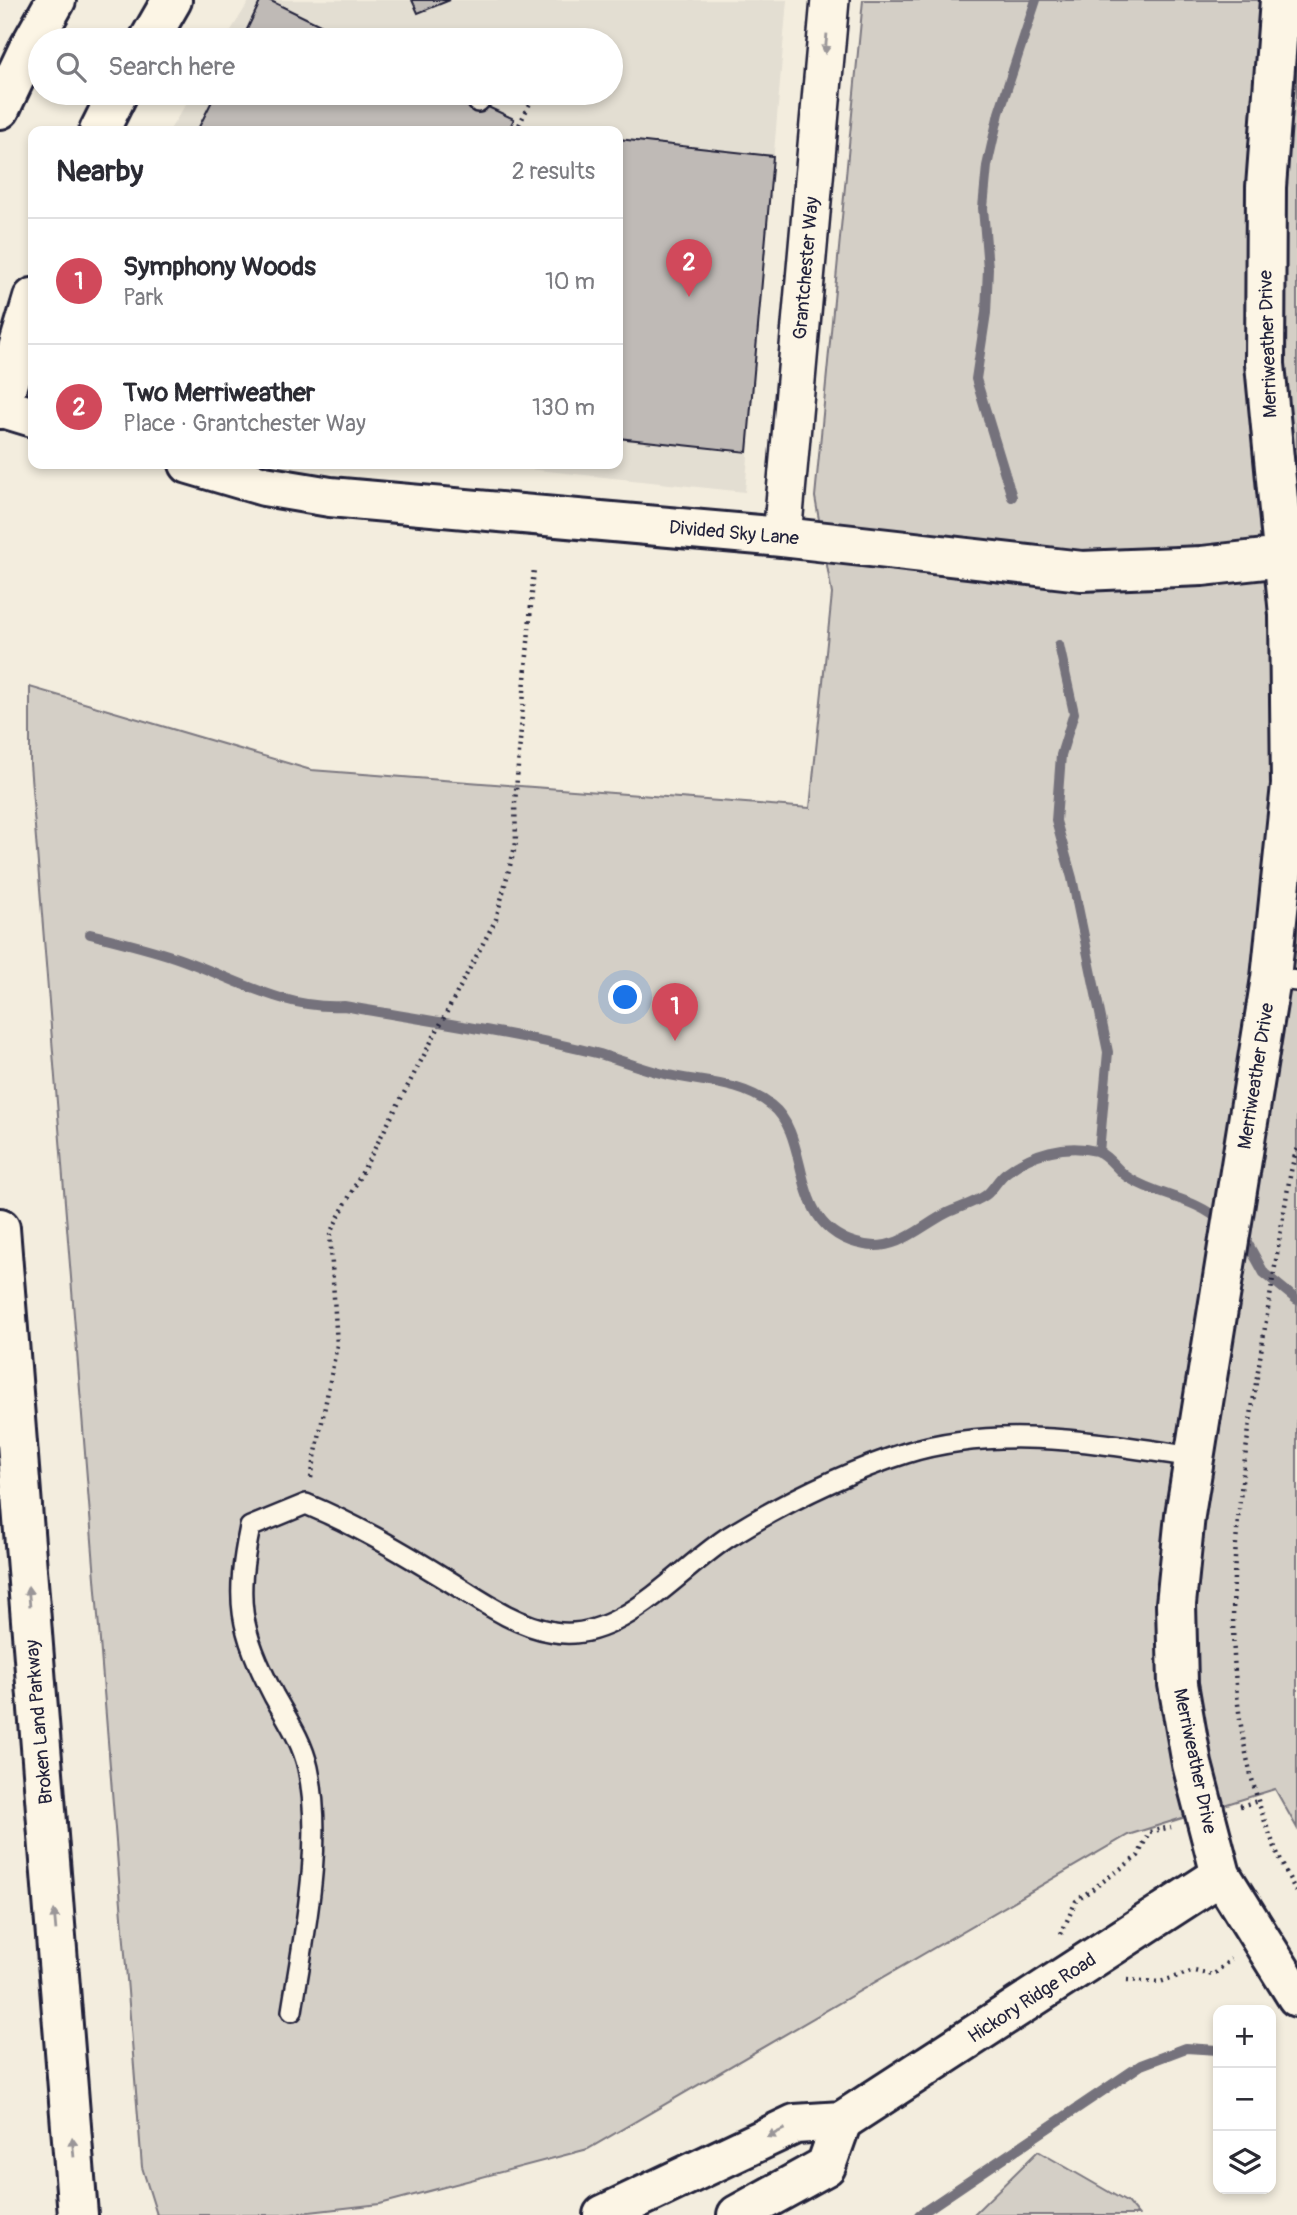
<!DOCTYPE html>
<html lang="en">
<head>
<meta charset="utf-8">
<style>
	body { margin:0; font-family:Pangolin,sans-serif; background:#f2f2f3; color:#2b2b33 }
	.controls { position:absolute; right:21px; bottom:21px; display:grid; overflow:hidden; border-radius:14px; box-shadow:0 4px 10px #0003 }
	.controls button { width:63px; height:63px; display:grid; place-items:center; padding:0; border:0; border-bottom:2px solid #e1e1e2; background:#fff; color:#2b2b33; font:35px sans-serif }
	.you { position:absolute; left:626px; top:998px; width:24px; height:24px; margin:-18px; border:5px solid #fff; border-radius:50%; background:#1a73e8; box-shadow:0 0 0 10px #1a73e833 }
	.badge { display:grid; place-items:center; width:46px; height:46px; border-radius:50%; background:#d1495b; color:#fff; font-size:23px; font-weight:700 }
	.pin { position:absolute; translate:-50% -58px; filter:drop-shadow(0 2px 4px #0008) }
	.pin::after { content:''; position:absolute; top:37px; width:24px; height:21px; background:inherit; clip-path:polygon(0 0,100% 0,50% 100%) }
	.list { margin:0; padding:0; list-style:none }
	h2 { display:flex; justify-content:space-between; align-items:center; height:91px; margin:0; padding:0 28px; font-size:30px }
	h2 small { font-size:23px; font-weight:400; color:#7c7c81 }
	.list li { display:grid; grid-template-columns:46px 1fr auto; gap:21px; align-items:center; box-sizing:border-box; height:126px; padding:0 28px; border-top:2px solid #e1e1e2 }
	.list b { display:block; font-size:26px; white-space:nowrap }
	.list p { margin:0; font-size:23px; white-space:nowrap; color:#7c7c81 }
	.list em { font-size:23px; font-style:normal; color:#7c7c81 }
	.icon { flex:none; width:38px; height:38px; fill:none; stroke:currentColor; stroke-width:2; stroke-linecap:round; stroke-linejoin:round }
	.map { position:relative; flex:none; width:1297px; height:2215px; overflow:hidden }
	.search { position:absolute; background:#fff; box-shadow:0 4px 10px #0003; left:28px; top:28px; width:595px; height:77px; display:flex; align-items:center; gap:18px; box-sizing:border-box; padding:0 24px; border-radius:38px; color:#7c7c81; font-size:26px }
	.panel { position:absolute; background:#fff; box-shadow:0 4px 10px #0003; left:28px; top:126px; width:595px; height:343px; border-radius:14px }
	.map>svg:first-child { display:block }
	.built { fill:#e3ded2 }
	.green { fill:#d4cfc6; stroke:#7b7880; stroke-width:2 }
	.lines { fill:none; stroke-linecap:round; stroke-linejoin:round }
	.stream { stroke:#75727b; stroke-width:10 }
	.building { fill:#bfbab6; stroke:#22223b; stroke-width:2 }
	.lane-casing { stroke:#22223b; stroke-width:24 }
	.street-casing { stroke:#22223b; stroke-width:42 }
	.secondary-casing { stroke:#22223b; stroke-width:44 }
	.primary-casing { stroke:#22223b; stroke-width:44 }
	.path { stroke:#22223b; stroke-width:4.5; stroke-dasharray:2 5; stroke-linecap:butt }
	.lane { stroke:#fcf5e5; stroke-width:19 }
	.street { stroke:#fcf5e5; stroke-width:37 }
	.secondary { stroke:#fcf5e5; stroke-width:38 }
	.primary { stroke:#fcf5e5; stroke-width:38 }
	.oneway { fill:#9a9698 }
	.labels { text-anchor:middle; dominant-baseline:central; stroke-width:6; stroke-linejoin:round; paint-order:stroke }
	.street-label { font-size:19px; fill:#22223b; stroke:#fcf5e5 }
</style>
</head>
<body>
<div class="map">
<svg width="1297" height="2215" viewBox="0 0 1297 2215">
	<rect width="100%" height="100%" fill="#f3edde"/>
	<filter id="ink" filterUnits="userSpaceOnUse"><feTurbulence type="fractalNoise" baseFrequency=".0143" numOctaves="2"/><feDisplacementMap in="SourceGraphic" scale="14" xChannelSelector="R" yChannelSelector="G"/><feConvolveMatrix kernelMatrix="1 2 1 2 8 2 1 2 1" color-interpolation-filters="sRGB"/></filter>
	<g filter="url(#ink)">
		<path class="built" d="M250 0H787L745 492 480 464H618V131H169L193 93H611V40H225Z"/>
		<g class="green">
			<path d="M863 0H1297V1828L1275 1789 1128 1835 588 2149 380 2204 283 2215H157L142 2167 30 764V687L311 770 810 808 832 594 815 497Z"/>
			<path d="M1038 2151 1128 2203 1138 2215H973Z"/>
		</g>
		<g class="lines">
			<g class="stream">
				<path d="M1012 497 976 379 986 313 988 268 983 208 987 166 999 113 1036 0"/>
				<path d="M1059 645 1074 713 1061 755 1056 821 1072 878 1108 1052 1099 1152"/>
				<path d="M90 934C118 941 147 948 174 957 231 976 282 1010 344 1006 429 1021 516 1033 600 1054 620 1060 640 1068 660 1073 698 1083 739 1080 771 1105 815 1139 784 1230 865 1245 898 1251 921 1226 947 1213 959 1207 975 1203 986 1195 994 1189 998 1178 1007 1172 1032 1153 1066 1143 1096 1151 1109 1155 1118 1172 1129 1178 1161 1198 1193 1196 1223 1223"/>
				<path d="M1238 1236 1248 1244 1264 1273 1297 1300"/>
				<path d="M919 2215 1141 2065 1186 2048 1218 2050"/>
			</g>
		</g>
		<g class="building">
			<path d="M261 0H269L351 40H242Z"/>
			<path d="M412 0H450L418 13Z"/>
			<path d="M216 93H458L514 119 508 131H197Z"/>
			<path d="M618 139 773 156 747 452 618 438Z"/>
		</g>
		<g class="lines">
			<g class="lane-casing">
				<g id="lane">
					<path d="M478 102 487 93"/>
					<path d="M1271 978 1297 981"/>
					<path d="M292 2011C304 1935 324 1844 308 1768 302 1741 287 1719 274 1696 239 1629 235 1600 250 1527L306 1504C354 1524 397 1549 441 1576 476 1597 512 1625 554 1632 620 1644 679 1568 730 1536 784 1503 846 1472 906 1453 1000 1424 1099 1443 1194 1457"/>
				</g>
			</g>
			<g class="street-casing">
				<path id="street" d="M782 537 830 0"/>
			</g>
			<g class="secondary-casing">
				<g id="secondary">
					<path d="M1280 0 1266 187 1265 364 1289 615 1291 785 1271 978 1185 1515 1176 1604 1178 1684 1192 1764 1221 1875 1297 1997"/>
					<path d="M0 407 33 417"/>
					<path d="M189 464 264 486 330 497 782 537 1082 571 1202 566 1283 557"/>
					<path d="M603 2215 795 2124 842 2121 1221 1875"/>
					<path d="M737 2215 826 2166 842 2121"/>
				</g>
			</g>
			<g class="primary-casing">
				<g id="primary">
					<path d="M149 40 172 0"/>
					<path d="M0 109 28 50 56 0"/>
					<path d="M99 131 118 93"/>
					<path d="M0 409 33 298"/>
					<path d="M0 1228 78 2215"/>
				</g>
			</g>
			<g class="path">
				<path d="M516 131 535 93"/>
				<path d="M1297 1149C1290 1169 1288 1190 1284 1211 1278 1248 1272 1285 1266 1321 1235 1512 1199 1715 1297 1893"/>
				<path d="M311 1478 337 1345 330 1233 496 919 516 843 515 803 534 568"/>
				<path d="M1240 1806 1258 1801"/>
				<path d="M1061 1934 1076 1901 1138 1856 1149 1832 1171 1827"/>
				<path d="M1127 1980 1160 1982 1194 1971 1213 1975 1231 1959"/>
			</g>
			<use href="#lane" class="lane"/>
			<use href="#street" class="street"/>
			<use href="#secondary" class="secondary"/>
			<use href="#primary" class="primary"/>
		</g>
		<defs><path id="oneway-solid" d="M-6-.8H1V-3.2L6.5 0L1 3.2V.8H-6Z" transform="scale(1.75)"/></defs>
		<g class="oneway">
			<use href="#oneway-solid" transform="translate(826 44) rotate(95)"/>
			<use href="#oneway-solid" transform="translate(29 1596) rotate(-95)"/>
			<use href="#oneway-solid" transform="translate(55 1920) rotate(-95)"/>
			<use href="#oneway-solid" transform="translate(776 2133) rotate(154)"/>
			<use href="#oneway-solid" transform="translate(73 2147) rotate(-95)"/>
		</g>
	</g>
	<g class="labels">
		<g class="street-label">
			<text transform="translate(806 268) rotate(-85)">Grantchester Way</text>
			<text transform="translate(1268 344) rotate(-92)">Merriweather Drive</text>
			<text transform="translate(734 533) rotate(5)">Divided Sky Lane</text>
			<text transform="translate(1256 1076) rotate(-81)">Merriweather Drive</text>
			<text transform="translate(39 1722) rotate(-95)">Broken Land Parkway</text>
			<text transform="translate(1195 1761) rotate(78)">Merriweather Drive</text>
			<text transform="translate(1032 1998) rotate(-33)">Hickory Ridge Road</text>
		</g>
	</g>
</svg>
<div class="controls">
<button>+</button>
<button>−</button>
<button><svg class="icon" aria-label="layers" viewBox="0 0 24 24"><path d="M12 4l9 5-9 5-9-5zM3 14l9 5 9-5"/></svg></button>
</div>
<div class="you"></div>
<div class="pin badge" style="left:675px;top:1041px">1</div>
<div class="pin badge" style="left:689px;top:297px">2</div>
<div class="search"><svg class="icon" aria-label="search" viewBox="0 0 24 24"><circle cx="10" cy="10" r="6"/><path d="M15 15l6 6"/></svg>Search here</div>
<section class="panel">
<h2>Nearby<small>2 results</small></h2>
<ul class="list">
<li><span class="badge">1</span><div><b>Symphony Woods</b><p>Park</p></div><em>10 m</em></li>
<li><span class="badge">2</span><div><b>Two Merriweather</b><p>Place · Grantchester Way</p></div><em>130 m</em></li>
</ul>
</section>
</div>
</body>
</html>
